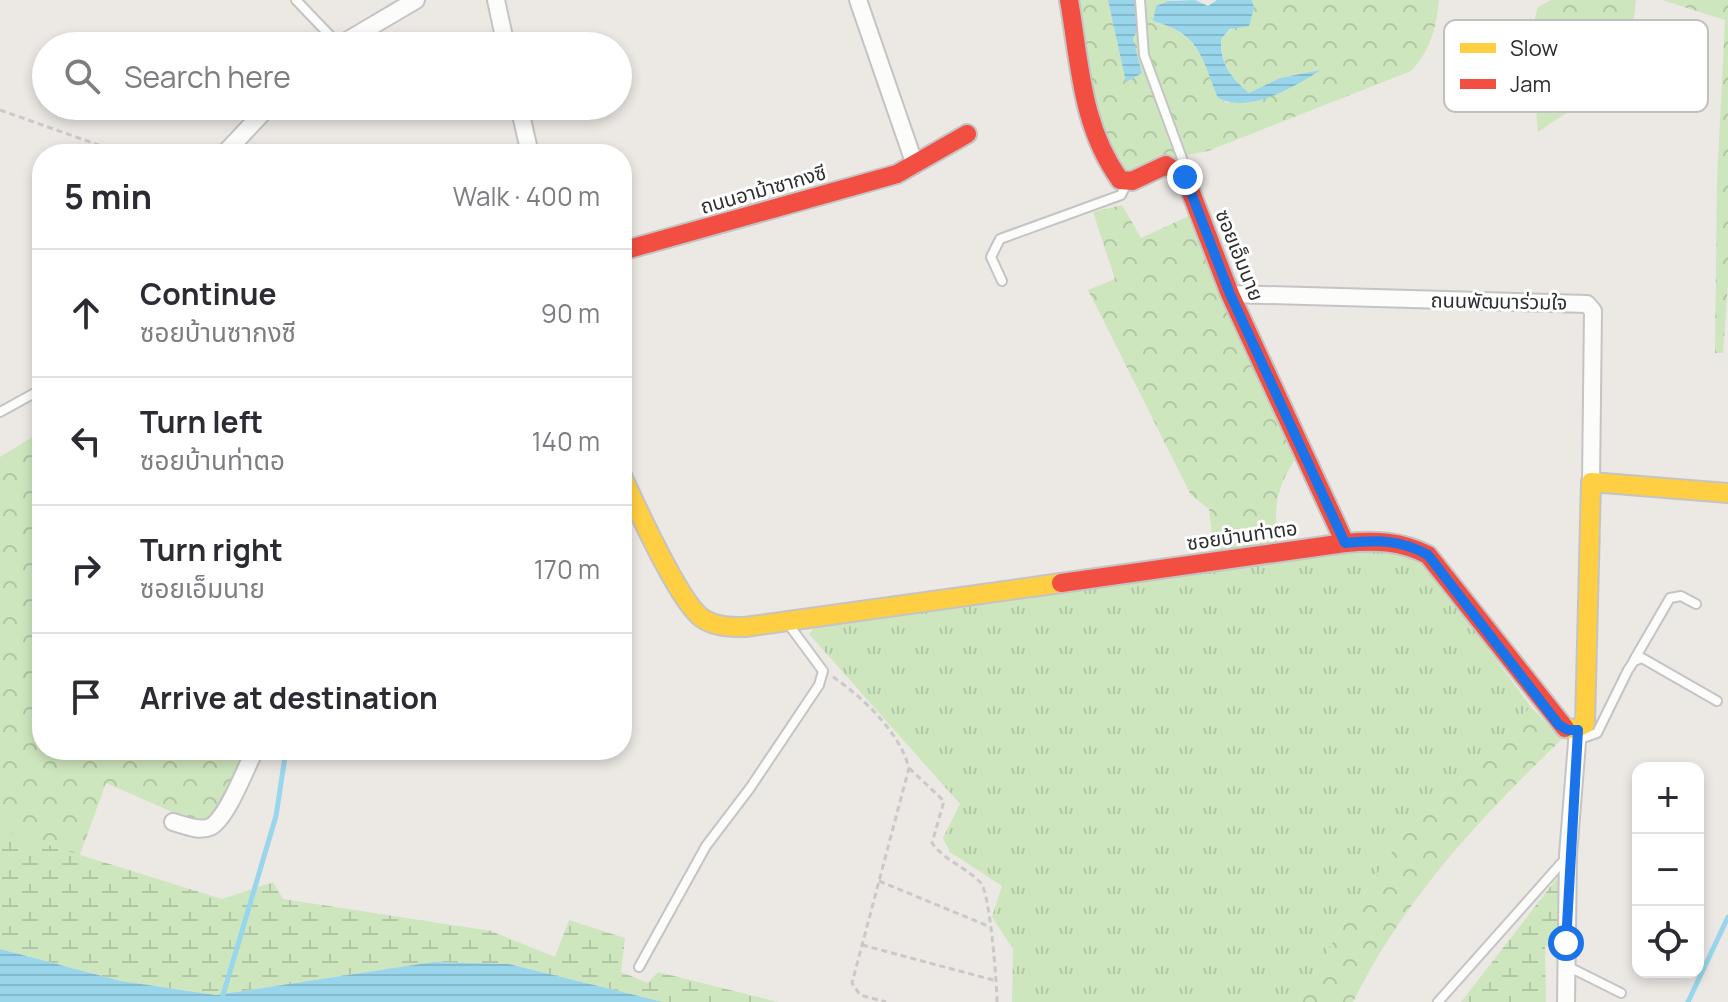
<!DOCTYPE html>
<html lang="en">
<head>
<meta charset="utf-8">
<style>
	body { margin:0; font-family:Manrope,"Noto Sans Thai",sans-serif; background:#f7f7f7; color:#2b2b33 }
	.controls { position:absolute; right:24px; bottom:24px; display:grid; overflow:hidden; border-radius:16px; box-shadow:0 4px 12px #0003 }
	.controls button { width:72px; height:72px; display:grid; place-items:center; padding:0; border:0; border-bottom:2px solid #e1e1e2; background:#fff; color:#2b2b33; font:40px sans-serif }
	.stop { position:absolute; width:24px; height:24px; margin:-18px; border:6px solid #1a73e8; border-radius:50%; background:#fff }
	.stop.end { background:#1a73e8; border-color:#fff; box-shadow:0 2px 8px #0008 }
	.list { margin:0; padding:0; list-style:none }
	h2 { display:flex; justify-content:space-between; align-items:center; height:104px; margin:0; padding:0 32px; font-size:34px }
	h2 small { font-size:26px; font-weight:400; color:#7c7c81 }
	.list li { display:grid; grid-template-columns:52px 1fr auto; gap:24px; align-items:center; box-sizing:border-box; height:128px; padding:0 32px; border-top:2px solid #e1e1e2 }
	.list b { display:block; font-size:30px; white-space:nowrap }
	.list p { margin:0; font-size:26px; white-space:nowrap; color:#7c7c81 }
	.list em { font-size:26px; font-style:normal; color:#7c7c81 }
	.icon { flex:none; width:44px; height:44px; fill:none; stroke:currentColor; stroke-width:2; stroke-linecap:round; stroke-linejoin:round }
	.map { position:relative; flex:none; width:1728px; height:1002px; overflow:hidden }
	.search { position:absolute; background:#fff; box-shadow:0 4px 12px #0003; left:32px; top:32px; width:600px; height:88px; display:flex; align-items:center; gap:20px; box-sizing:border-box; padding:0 28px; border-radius:44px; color:#7c7c81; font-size:30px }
	.panel { position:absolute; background:#fff; box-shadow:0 4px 12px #0003; left:32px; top:144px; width:600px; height:616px; border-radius:32px }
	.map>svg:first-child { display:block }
	.grass { fill:url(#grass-tufts) }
	.forest { fill:url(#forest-crowns) }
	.wetland { fill:url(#wetland-marsh) }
	.water { fill:url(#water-rules) }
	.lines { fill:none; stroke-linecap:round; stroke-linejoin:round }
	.stream { stroke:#99d6ec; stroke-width:5 }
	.lane-casing { stroke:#c5c4c5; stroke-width:12 }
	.street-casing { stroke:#c5c4c5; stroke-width:20 }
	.slow-casing { stroke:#c5c4c5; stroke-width:22 }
	.jam-casing { stroke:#c5c4c5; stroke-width:22 }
	.path { stroke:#c9c9c8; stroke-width:3; stroke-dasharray:6 4; stroke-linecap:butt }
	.lane { stroke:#fcfcfb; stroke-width:8 }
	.street { stroke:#fcfcfb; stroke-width:16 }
	.slow { stroke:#ffcf43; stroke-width:18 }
	.jam { stroke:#f24e42; stroke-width:18 }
	.route { stroke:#1a73e8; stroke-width:10 }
	.labels { text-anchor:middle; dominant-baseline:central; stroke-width:6; stroke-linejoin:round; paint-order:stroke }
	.street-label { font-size:20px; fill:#2e2e2e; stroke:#fff }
	.key { fill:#fff; stroke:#c0c0c0; stroke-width:2 }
	.key-label { font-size:22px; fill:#2e2e2e }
</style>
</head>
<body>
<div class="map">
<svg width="1728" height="1002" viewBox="0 0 1728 1002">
	<defs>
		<pattern id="grass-tufts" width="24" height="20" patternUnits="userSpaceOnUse" patternTransform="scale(2)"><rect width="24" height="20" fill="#cee6be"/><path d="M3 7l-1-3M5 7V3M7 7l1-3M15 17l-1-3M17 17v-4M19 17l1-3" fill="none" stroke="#b1c6a4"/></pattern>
		<pattern id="forest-crowns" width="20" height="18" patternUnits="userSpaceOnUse" patternTransform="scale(2)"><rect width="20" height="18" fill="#cee6be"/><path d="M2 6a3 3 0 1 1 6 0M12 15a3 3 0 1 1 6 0" fill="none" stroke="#b1c6a4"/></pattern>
		<pattern id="wetland-marsh" width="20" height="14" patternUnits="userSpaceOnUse" patternTransform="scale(2)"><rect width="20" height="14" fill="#cee6be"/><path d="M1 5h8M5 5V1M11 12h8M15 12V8" fill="none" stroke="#b1c6a4"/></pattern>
		<pattern id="water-rules" width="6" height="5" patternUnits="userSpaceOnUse" patternTransform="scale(2)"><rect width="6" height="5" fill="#99d6ec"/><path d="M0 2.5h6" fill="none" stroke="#84b8cb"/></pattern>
	</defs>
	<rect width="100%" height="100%" fill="#ece8e4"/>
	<path class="grass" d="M1394 544 1419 554 1531 707 1404 834 1344 923 1298 1002H1012L1013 949 992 917 1002 886 950 852 943 838 960 804 809 634 817 624Z"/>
	<g class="forest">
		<path d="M1060 0H1108L1126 81 1142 73 1132 39 1140 25 1134 0H1175L1169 1 1153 21C1200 35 1201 56 1218 98L1227 103 1319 71 1280 78 1249 94C1231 78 1221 64 1221 39L1254 8 1252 0H1439C1436 28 1431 50 1411 71L1208 151 1156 161 1118 188Z"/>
		<path d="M1551 0H1636L1629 63 1617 79 1538 132 1530 37 1538 7Z"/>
		<path d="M1662 0H1728V283L1723 353H1715L1717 182 1725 20Z"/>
		<path d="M1122 205 1141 238 1191 215 1297 457C1277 485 1273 507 1278 541L1214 553 1209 509 1191 495 1088 290 1115 279 1093 212Z"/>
		<path d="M42 431V750H248L212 821 195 822 106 783 79 857 0 830V457Z"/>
		<path d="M1531 707 1562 739C1480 818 1404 899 1353 1002H1298L1344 923 1404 834Z"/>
	</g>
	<g class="wetland">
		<path d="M0 830 222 899 273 882 283 899 491 931 555 957 569 920 625 938 621 972 648 983 658 972 778 1002H663L509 964 433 962 216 995 121 981 0 949Z"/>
		<path d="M1561 873V946H1545L1546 1002H1461Z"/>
	</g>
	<g class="water">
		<path d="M1108 0H1134L1140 25 1133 39 1142 73 1126 82Z"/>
		<path d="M1195 0 1208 6 1217 0H1252L1254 8 1249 26 1230 29 1221 39C1220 64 1231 78 1249 93L1280 78 1321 70C1294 87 1249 114 1218 98 1201 56 1200 34 1153 21L1156 6 1169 1Z"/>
		<path d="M0 949 121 981 216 995 433 962 509 964 663 1002H0Z"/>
	</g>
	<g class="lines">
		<g class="stream">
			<path d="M221 1002 276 816 286 750"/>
			<path d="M1688 1002 1728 917"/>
		</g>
		<g class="lane-casing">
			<g id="lane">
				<path d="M296 0 339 45"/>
				<path d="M1140 0 1144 55 1187 172"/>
				<path d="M1002 281 991 257 1000 239 1121 195 1126 185"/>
				<path d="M0 412 42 389"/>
				<path d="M1634 660 1670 598 1681 596 1696 604"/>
				<path d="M1577 740 1597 733 1628 670 1634 661 1642 658 1717 701"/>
				<path d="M1567 966 1621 993"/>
				<path d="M639 967 706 846 750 788 819 685 823 671 789 625"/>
				<path d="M1438 1002 1565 859"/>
			</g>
		</g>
		<g class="street-casing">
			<g id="street">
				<path d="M496 0 506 46"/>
				<path d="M858 0 915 165"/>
				<path d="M338 46 416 0"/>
				<path d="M519 106 530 154"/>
				<path d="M224 154 269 106"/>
				<path d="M1230 294 1587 304 1593 311 1591 482"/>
				<path d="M173 822C184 825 199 832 210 827 227 819 246 767 255 750"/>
				<path d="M1566 1002 1568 855 1578 730"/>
			</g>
		</g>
		<g class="slow-casing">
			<g id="slow">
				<path d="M622 476C636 506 679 602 702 618 715 627 730 627 745 627L1061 583"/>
				<path d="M1565 728 1575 729 1585 724 1591 482 1728 493"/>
			</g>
		</g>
		<g class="jam-casing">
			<g id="jam">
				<path d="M1069 0C1080 63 1081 126 1120 180L1132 181 1166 165 1185 177 1230 294 1345 543"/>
				<path d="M622 251 897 174 967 134"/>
				<path d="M1061 583 1345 543C1375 540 1401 541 1428 555L1565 728"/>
			</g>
		</g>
		<g class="path">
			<path d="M0 110 124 154"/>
			<path d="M833 677C863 697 900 733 909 768L852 983 860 995 886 1002"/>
			<path d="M909 768 944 801 932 843C945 861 966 867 981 883 990 894 997 984 997 1002"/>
			<path d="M879 881 988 926"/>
			<path d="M862 945 997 981"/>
		</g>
		<use href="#lane" class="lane"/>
		<use href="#street" class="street"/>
		<use href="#slow" class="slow"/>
		<use href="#jam" class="jam"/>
	</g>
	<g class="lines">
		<path class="route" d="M1185 177 1230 294 1345 543C1377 540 1399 539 1428 555L1559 725 1568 730H1578L1566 943"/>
	</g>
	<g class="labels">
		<g class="street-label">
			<text transform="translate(763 189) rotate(-16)">ถนนอาม้าซากงซี</text>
			<text transform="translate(1240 255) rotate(68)">ซอยเอ็มนาย</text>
			<text transform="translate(1499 301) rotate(1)">ถนนพัฒนาร่วมใจ</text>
			<text transform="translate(1242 535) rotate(-8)">ซอยบ้านท่าตอ</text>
		</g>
	</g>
	<rect x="1444" y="20" width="264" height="92" rx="12" class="key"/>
	<rect x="1460" y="43" width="36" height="10" fill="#ffcf43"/>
	<rect x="1460" y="79" width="36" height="10" fill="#f24e42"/>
	<g class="key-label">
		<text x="1510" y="56">Slow</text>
		<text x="1510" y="92">Jam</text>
	</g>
</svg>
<div class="controls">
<button>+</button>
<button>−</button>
<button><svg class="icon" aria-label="locate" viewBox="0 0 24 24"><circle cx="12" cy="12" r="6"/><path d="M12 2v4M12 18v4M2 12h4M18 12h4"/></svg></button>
</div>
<div class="stop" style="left:1566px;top:943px"></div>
<div class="stop end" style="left:1185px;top:177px"></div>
<div class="search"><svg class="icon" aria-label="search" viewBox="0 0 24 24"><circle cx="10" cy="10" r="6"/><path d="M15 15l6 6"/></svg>Search here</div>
<section class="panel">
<h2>5 min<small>Walk · 400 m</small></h2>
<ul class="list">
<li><svg class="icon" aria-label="ahead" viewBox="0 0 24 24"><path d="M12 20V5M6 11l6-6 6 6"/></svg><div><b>Continue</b><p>ซอยบ้านซากงซี</p></div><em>90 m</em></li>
<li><svg class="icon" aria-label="left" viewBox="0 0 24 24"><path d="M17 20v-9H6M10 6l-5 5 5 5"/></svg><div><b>Turn left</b><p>ซอยบ้านท่าตอ</p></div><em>140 m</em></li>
<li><svg class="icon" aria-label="right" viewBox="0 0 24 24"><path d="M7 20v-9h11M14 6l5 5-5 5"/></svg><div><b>Turn right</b><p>ซอยเอ็มนาย</p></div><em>170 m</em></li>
<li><svg class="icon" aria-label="arrive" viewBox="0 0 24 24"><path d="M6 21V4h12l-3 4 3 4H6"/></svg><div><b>Arrive at destination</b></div></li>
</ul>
</section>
</div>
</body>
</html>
